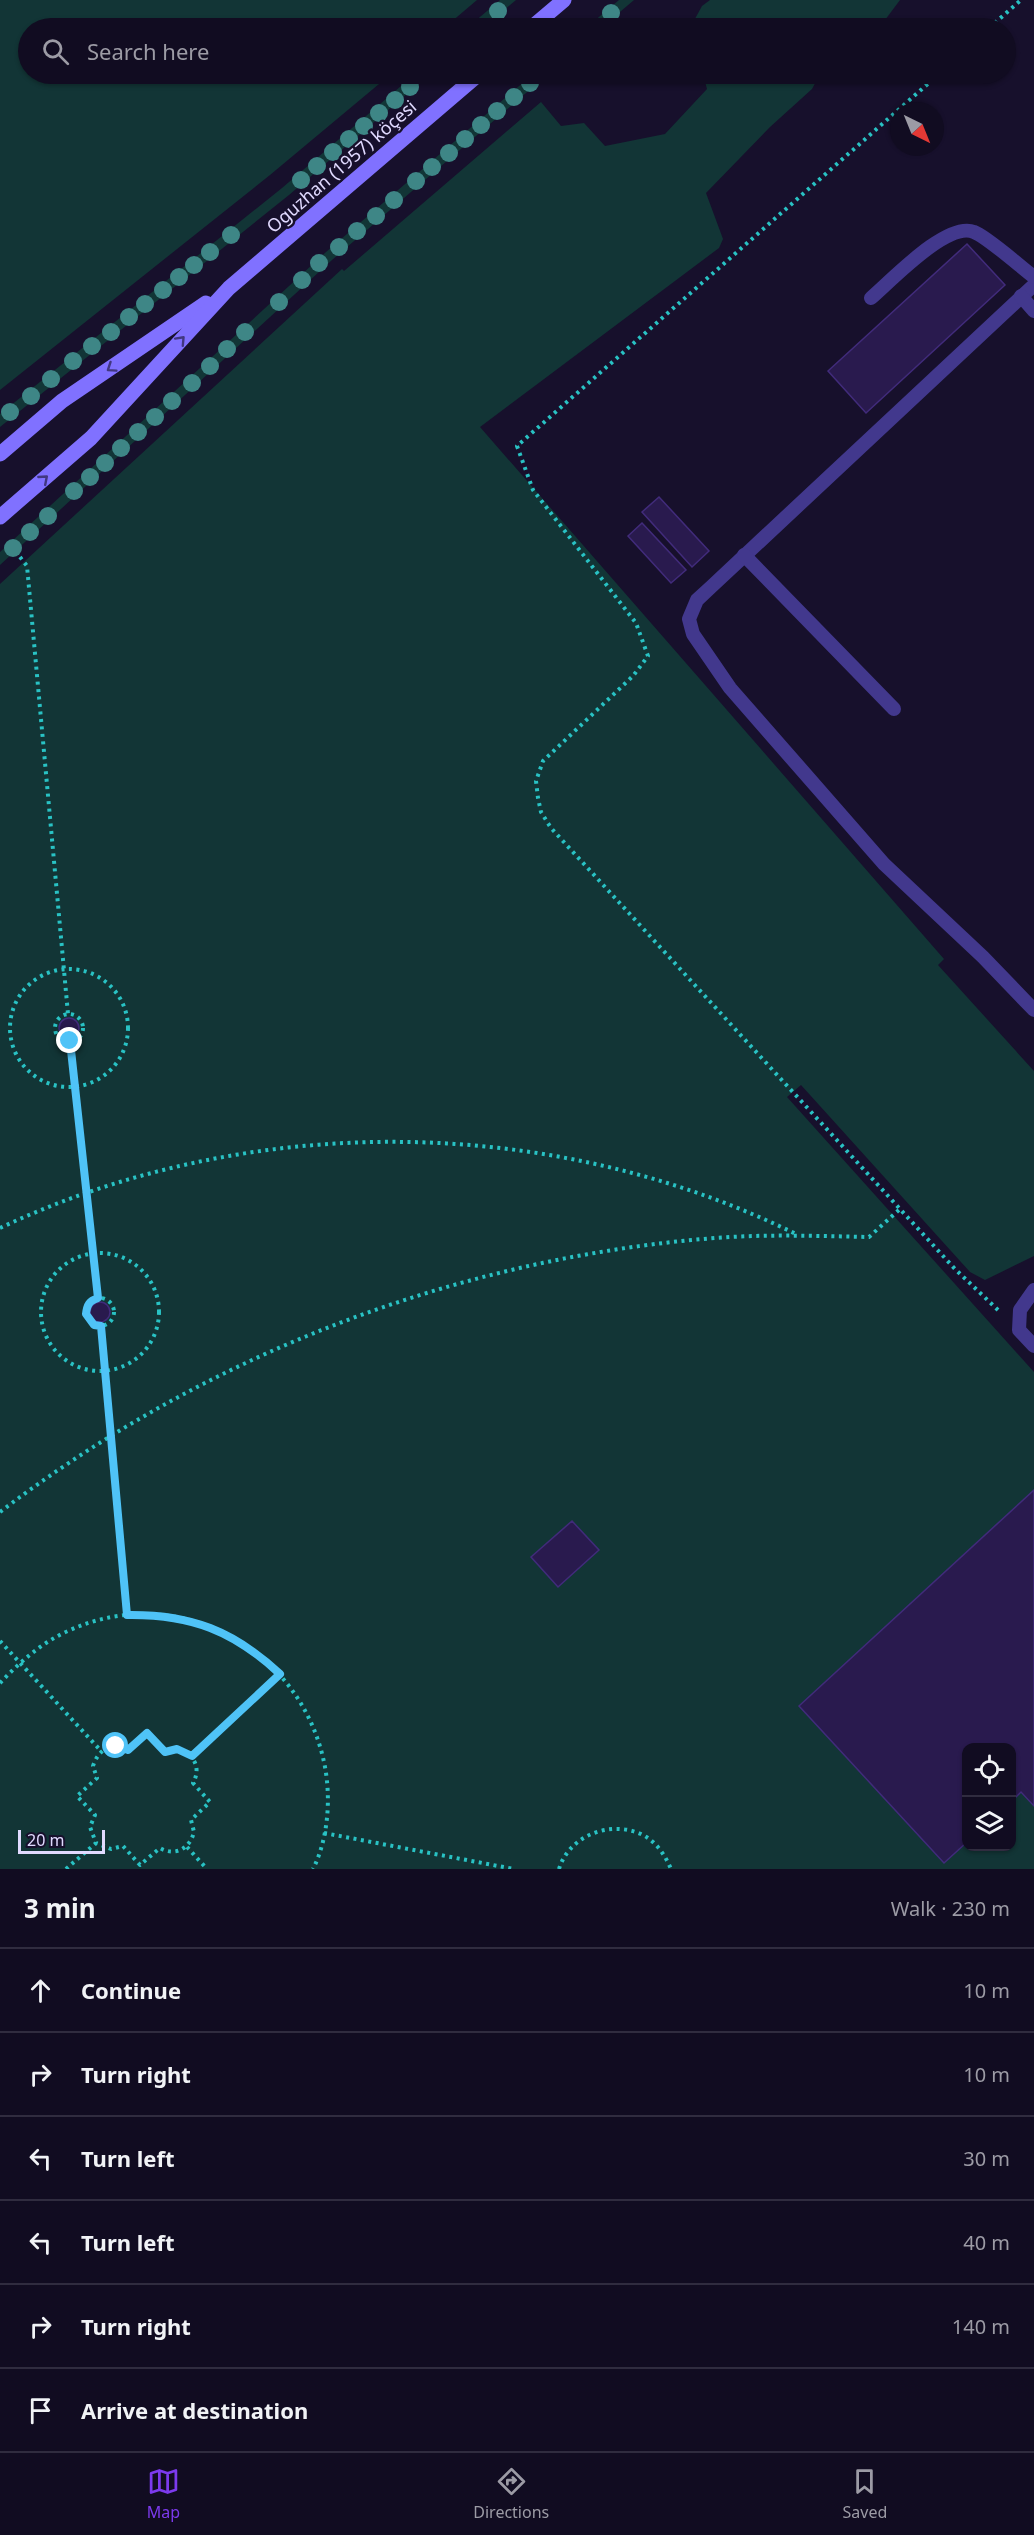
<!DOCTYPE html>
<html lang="en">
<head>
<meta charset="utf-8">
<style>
	body { margin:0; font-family:"Noto Sans",sans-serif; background:#1a152a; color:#f1f3f6 }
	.controls { position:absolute; right:18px; bottom:18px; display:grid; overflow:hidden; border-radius:12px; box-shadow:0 2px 4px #0004 }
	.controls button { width:54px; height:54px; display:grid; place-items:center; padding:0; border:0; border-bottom:2px solid #302c3f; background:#110c21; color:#f1f3f6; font:30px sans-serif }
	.compass { position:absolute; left:890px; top:102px; width:54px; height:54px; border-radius:50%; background:#110c21; box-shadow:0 2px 4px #0004; rotate:137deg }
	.scale { position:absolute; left:18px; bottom:15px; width:87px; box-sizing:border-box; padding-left:6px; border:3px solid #e1daff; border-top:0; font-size:16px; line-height:21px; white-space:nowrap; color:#e1daff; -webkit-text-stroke:4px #17102c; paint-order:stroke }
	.stop { position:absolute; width:18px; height:18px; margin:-14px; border:4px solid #4fc3f7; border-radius:50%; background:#fff }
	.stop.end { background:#4fc3f7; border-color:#fff; box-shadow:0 2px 6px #0008 }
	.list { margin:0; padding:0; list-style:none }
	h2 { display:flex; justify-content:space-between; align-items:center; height:78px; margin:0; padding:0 24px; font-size:26px }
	h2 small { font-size:20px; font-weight:400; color:#9c9ba5 }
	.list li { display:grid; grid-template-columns:39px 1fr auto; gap:18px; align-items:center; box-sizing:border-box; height:84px; padding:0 24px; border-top:2px solid #302c3f }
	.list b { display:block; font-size:22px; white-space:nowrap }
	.list em { font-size:20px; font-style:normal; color:#9c9ba5 }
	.icon { flex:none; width:33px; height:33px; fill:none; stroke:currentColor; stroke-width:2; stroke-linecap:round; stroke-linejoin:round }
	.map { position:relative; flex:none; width:1034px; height:1869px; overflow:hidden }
	.search { position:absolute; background:#110c21; box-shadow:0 2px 4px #0004; left:18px; right:18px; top:18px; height:66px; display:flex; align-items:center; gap:15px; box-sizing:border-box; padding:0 21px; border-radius:33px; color:#9c9ba5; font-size:22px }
	.sheet { height:582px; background:#110c21 }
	nav { display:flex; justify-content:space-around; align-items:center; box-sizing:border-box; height:84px; border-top:2px solid #302c3f; background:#110c21; font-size:16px; color:#9c9ba5 }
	nav a { display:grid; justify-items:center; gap:3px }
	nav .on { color:#7c3aed }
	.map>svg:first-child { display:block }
	.green { fill:#123536; fill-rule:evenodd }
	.building { fill:#291a4e; stroke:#412b7b; stroke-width:1.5 }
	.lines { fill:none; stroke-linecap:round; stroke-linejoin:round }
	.path { stroke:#29c2c4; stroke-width:4; stroke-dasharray:3 4.5; stroke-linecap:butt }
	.lane { stroke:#42388d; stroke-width:14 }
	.secondary { stroke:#8071ff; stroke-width:15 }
	.tree { fill:#3e8686 }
	.oneway { stroke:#413780 }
	.route { stroke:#4fc3f7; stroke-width:8 }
	.labels { text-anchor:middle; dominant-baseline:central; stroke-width:5; stroke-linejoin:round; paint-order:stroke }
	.street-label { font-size:18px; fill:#e1daff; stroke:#17102c }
</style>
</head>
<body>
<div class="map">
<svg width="1034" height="1869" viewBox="0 0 1034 1869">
	<rect width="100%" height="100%" fill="#17102c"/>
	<g class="green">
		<path d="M0 0H477L444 28H28V74H391L270 175 0 390Z"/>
		<path d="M500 0H516L483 28H467Z"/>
		<path d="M619 0H634L601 28H586Z"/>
		<path d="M710 0H900L879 28H690L702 6Z"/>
		<path d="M415 74H430L289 195 0 427V414L282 188Z"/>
		<path d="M533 74H548L332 260 0 565V552L326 252Z"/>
		<path d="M703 74H820L812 89 770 127 706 193 723 239 719 248 480 427 944 959 938 965 1034 1071V1256L985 1280 970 1272 801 1085 787 1097 1034 1372V1869H0V584L342 269 344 271 541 102 561 126 584 123 605 146 665 134 707 89ZM966 1748H1012V1846H966Z"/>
	</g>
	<g class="building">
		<path d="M967 244 1005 285 866 413 828 371Z"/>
		<path d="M659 497 709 551 692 567 642 512Z"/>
		<path d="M642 523 686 570 671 583 628 536Z"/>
		<circle cx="69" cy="1028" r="10"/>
		<circle cx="100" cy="1312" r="10"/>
		<path d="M1034 1490V1806L1021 1792 1012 1801V1748H966V1843L944 1863 799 1706Z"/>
		<path d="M572 1521 599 1550 558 1587 531 1557Z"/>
	</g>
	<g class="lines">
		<g class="path">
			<path d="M989 28 1021 0"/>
			<path d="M939 74 517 446 533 490 636 623 648 656 633 676 543 761 536 781 538 798 541 812 551 828 900 1209 955 1269 998 1310"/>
			<path d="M20 557 27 566 68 1014"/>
			<circle cx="69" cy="1028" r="59"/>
			<circle cx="69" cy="1028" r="14"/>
			<path d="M70 1041 98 1298"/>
			<path d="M0 1228C249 1111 551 1113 798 1235"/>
			<circle cx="100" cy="1312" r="59"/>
			<circle cx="100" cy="1312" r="14"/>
			<path d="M101 1326 127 1615"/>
			<path d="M0 1512C206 1355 457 1258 715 1238 766 1234 818 1236 869 1237L900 1209"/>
			<path d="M0 1641 101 1751"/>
			<path d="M0 1683C20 1662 41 1643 68 1631 178 1580 303 1649 325 1767 331 1800 328 1839 313 1869"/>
			<path d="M147 1733 165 1752 177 1749C193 1753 202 1767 193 1783L210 1802 191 1820 194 1832C190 1848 176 1857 160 1848L140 1865 123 1846 111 1849 96 1843 90 1827 95 1815 77 1796 97 1778 93 1766C98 1750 112 1740 128 1750Z"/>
			<path d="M192 1756 280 1674"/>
			<path d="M324 1833 514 1869"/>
			<path d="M187 1847 207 1869"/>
			<path d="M66 1869 96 1843"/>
			<path d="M559 1869C569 1836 609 1820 641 1834 656 1841 665 1855 671 1869"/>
		</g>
		<g class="lane">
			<path d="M1034 285 711 587 697 600 689 619 693 634 730 688 884 864 983 957 1034 1010"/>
			<path d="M1021 296 1034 311"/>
			<path d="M871 298C891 281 947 221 974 232 986 236 1022 268 1034 277"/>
			<path d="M744 555 894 709"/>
			<path d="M1034 1290 1020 1310 1019 1330 1034 1346"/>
		</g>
		<g class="secondary">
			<path d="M531 28 564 0"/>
			<path d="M0 454 62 401 206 303"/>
			<path d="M0 517 91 438 229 288 479 74"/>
		</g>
	</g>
	<g class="tree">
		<circle cx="498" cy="11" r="9"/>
		<circle cx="611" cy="13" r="9"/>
		<circle cx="530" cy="83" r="9"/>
		<circle cx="410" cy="87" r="9"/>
		<circle cx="514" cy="97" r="9"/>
		<circle cx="395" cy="100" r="9"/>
		<circle cx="497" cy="111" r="9"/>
		<circle cx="379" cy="113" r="9"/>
		<circle cx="481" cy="125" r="9"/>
		<circle cx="364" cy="126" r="9"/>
		<circle cx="349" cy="139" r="9"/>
		<circle cx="465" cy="139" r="9"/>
		<circle cx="333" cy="152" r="9"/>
		<circle cx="449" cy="153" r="9"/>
		<circle cx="317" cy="166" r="9"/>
		<circle cx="432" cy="167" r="9"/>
		<circle cx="301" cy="180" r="9"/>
		<circle cx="416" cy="181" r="9"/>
		<circle cx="394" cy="200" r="9"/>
		<circle cx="376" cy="216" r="9"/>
		<circle cx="357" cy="231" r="9"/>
		<circle cx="231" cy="235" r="9"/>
		<circle cx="339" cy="247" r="9"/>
		<circle cx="210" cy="252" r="9"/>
		<circle cx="319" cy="263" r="9"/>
		<circle cx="194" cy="265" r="9"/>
		<circle cx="179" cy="277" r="9"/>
		<circle cx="302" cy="280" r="9"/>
		<circle cx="163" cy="290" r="9"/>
		<circle cx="279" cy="302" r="9"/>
		<circle cx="145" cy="304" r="9"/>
		<circle cx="129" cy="317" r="9"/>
		<circle cx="111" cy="332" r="9"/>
		<circle cx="245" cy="332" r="9"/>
		<circle cx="92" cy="346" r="9"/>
		<circle cx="227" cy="349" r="9"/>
		<circle cx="73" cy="361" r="9"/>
		<circle cx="210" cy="366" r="9"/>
		<circle cx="51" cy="379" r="9"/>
		<circle cx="192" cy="383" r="9"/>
		<circle cx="31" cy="396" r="9"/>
		<circle cx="172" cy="401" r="9"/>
		<circle cx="10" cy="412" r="9"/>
		<circle cx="155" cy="417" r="9"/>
		<circle cx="138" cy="432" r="9"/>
		<circle cx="121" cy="448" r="9"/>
		<circle cx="105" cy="463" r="9"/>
		<circle cx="90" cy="477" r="9"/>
		<circle cx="74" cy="491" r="9"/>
		<circle cx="48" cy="516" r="9"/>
		<circle cx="30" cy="532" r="9"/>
		<circle cx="13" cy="548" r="9"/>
	</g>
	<defs><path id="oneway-chevron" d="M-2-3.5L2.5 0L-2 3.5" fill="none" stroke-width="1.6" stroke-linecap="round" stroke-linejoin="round" transform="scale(1.5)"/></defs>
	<g class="oneway">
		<use href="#oneway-chevron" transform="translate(181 340) rotate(-47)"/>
		<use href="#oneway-chevron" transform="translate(111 368) rotate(146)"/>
		<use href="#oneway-chevron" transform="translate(44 479) rotate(-41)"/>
	</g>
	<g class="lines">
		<path class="route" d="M70 1041 98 1298C89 1301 87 1305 86 1314L94 1325 101 1326 127 1615C191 1614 234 1631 280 1674L192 1756 177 1749 165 1752 147 1733 128 1750 116 1746"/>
	</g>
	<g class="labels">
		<g class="street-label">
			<text transform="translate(341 166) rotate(-41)">Oguzhan (1957) köçesi</text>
		</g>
	</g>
</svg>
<div class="controls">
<button><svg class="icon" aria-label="locate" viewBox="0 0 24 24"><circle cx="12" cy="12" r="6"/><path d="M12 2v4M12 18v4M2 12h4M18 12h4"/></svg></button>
<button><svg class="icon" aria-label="layers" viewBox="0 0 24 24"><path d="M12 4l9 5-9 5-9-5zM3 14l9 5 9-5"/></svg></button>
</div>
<svg class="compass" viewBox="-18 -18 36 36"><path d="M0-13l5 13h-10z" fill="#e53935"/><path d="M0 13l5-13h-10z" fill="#9c9ba5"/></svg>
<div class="scale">20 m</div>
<div class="stop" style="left:116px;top:1746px"></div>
<div class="stop end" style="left:70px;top:1041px"></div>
<div class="search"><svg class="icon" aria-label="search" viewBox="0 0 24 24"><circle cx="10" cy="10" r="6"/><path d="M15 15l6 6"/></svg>Search here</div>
</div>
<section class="sheet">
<h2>3 min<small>Walk · 230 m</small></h2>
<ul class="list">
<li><svg class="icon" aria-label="ahead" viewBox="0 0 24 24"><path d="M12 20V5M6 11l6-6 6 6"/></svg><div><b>Continue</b></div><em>10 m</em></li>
<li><svg class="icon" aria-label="right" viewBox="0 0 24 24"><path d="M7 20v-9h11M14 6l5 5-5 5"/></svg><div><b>Turn right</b></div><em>10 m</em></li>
<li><svg class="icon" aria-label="left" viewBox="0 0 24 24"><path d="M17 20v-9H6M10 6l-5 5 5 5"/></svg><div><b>Turn left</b></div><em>30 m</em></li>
<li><svg class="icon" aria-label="left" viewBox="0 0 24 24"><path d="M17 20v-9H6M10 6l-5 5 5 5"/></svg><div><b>Turn left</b></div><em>40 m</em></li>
<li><svg class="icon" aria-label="right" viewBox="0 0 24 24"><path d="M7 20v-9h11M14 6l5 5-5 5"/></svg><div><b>Turn right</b></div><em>140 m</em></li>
<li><svg class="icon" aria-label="arrive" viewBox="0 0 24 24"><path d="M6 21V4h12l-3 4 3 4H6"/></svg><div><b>Arrive at destination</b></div></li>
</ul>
</section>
<nav>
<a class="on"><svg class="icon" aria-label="map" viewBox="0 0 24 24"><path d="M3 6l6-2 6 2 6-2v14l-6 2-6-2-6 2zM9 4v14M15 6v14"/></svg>Map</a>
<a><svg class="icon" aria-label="directions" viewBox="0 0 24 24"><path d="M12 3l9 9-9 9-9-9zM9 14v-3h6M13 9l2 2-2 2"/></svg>Directions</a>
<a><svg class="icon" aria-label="saved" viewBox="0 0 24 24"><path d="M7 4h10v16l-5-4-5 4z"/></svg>Saved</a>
</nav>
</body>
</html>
